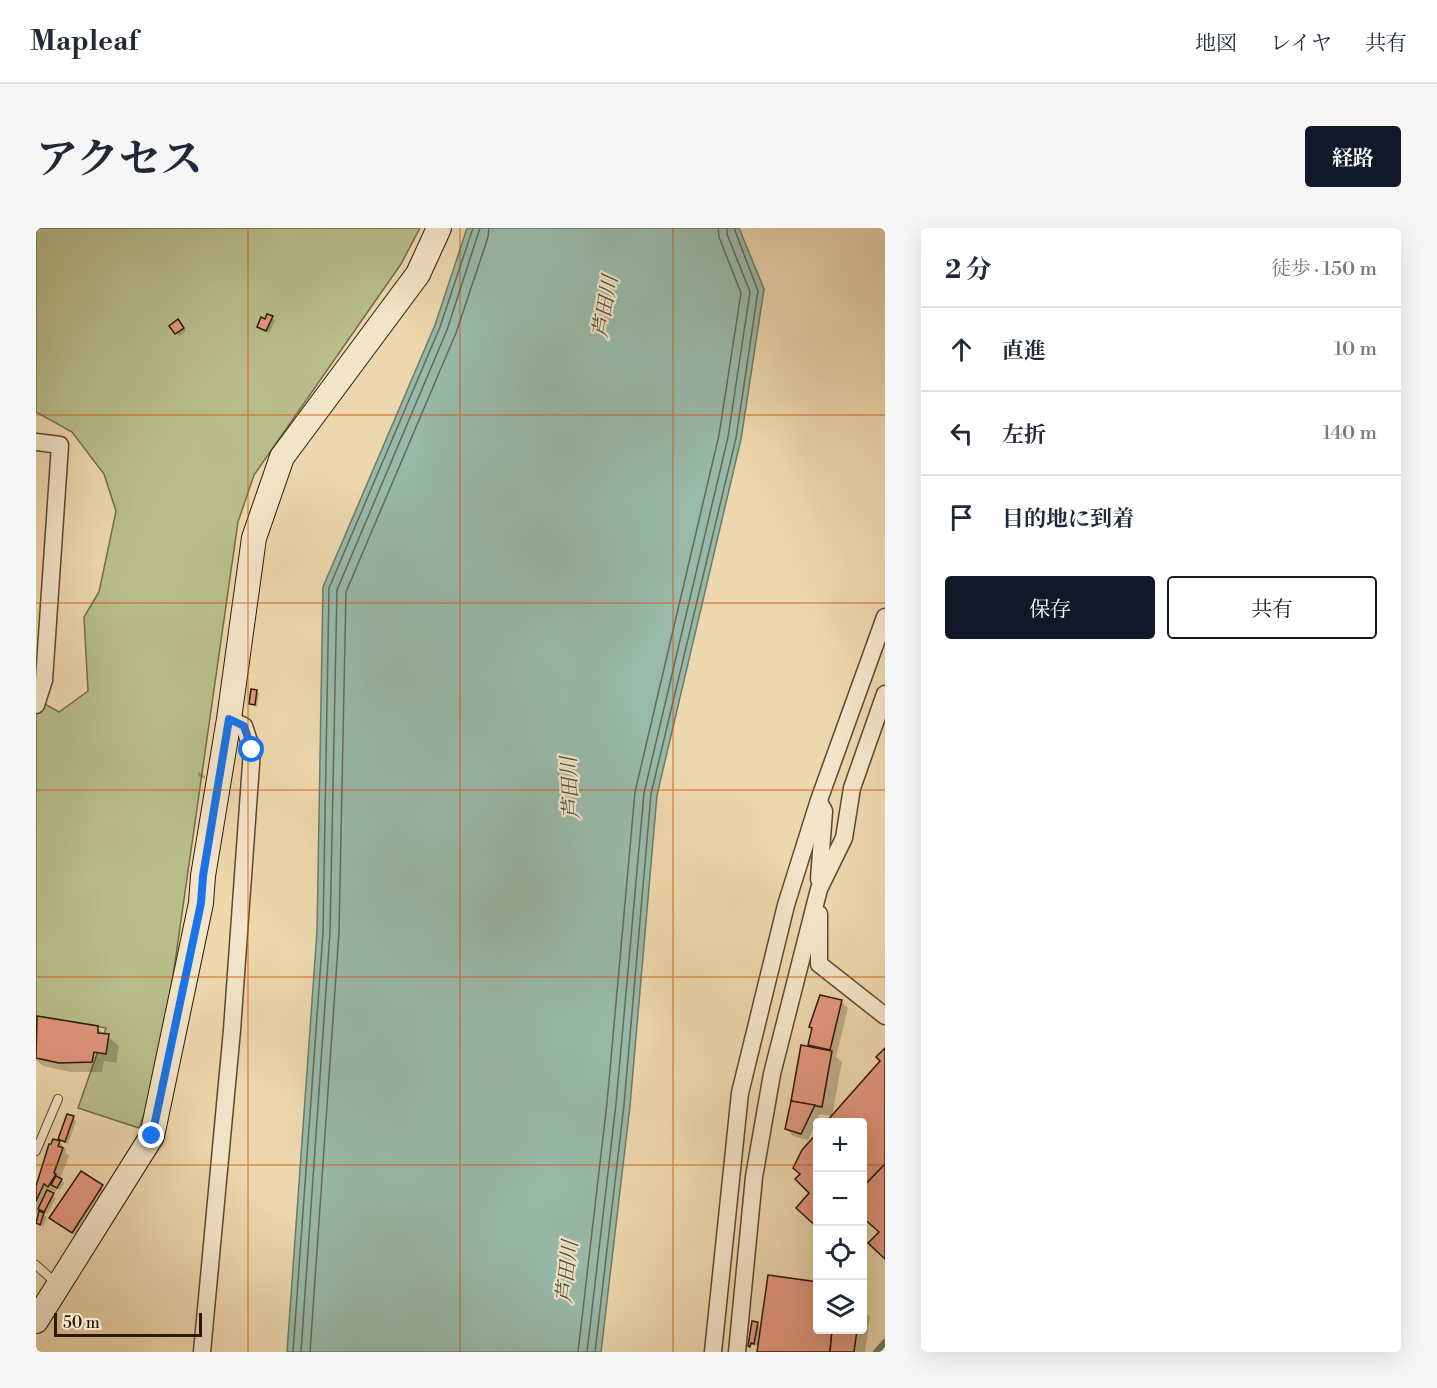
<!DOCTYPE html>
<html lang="ja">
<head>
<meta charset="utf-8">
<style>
	body { margin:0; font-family:"Libre Bodoni","Noto Serif JP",serif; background:#f6f6f7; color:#1f2937 }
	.controls { position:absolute; right:18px; bottom:18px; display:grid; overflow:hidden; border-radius:6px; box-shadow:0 6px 24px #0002 }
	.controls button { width:54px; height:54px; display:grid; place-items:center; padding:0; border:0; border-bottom:2px solid #e0e1e3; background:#fff; color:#1f2937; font:30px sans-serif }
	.scale { position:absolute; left:18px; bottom:15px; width:148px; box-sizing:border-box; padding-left:6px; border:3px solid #2c1905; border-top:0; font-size:16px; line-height:21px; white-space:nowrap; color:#2c1905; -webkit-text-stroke:4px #f3e5c9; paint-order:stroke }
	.stop { position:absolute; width:18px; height:18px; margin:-14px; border:4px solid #1a73e8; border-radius:50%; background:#fff }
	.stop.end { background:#1a73e8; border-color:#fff; box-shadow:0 2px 6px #0008 }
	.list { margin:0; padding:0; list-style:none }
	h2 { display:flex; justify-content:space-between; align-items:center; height:78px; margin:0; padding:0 24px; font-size:26px }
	h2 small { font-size:20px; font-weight:400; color:#747a83 }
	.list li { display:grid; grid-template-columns:39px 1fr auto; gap:18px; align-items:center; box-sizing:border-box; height:84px; padding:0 24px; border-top:2px solid #e0e1e3 }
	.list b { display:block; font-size:22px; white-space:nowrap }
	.list em { font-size:20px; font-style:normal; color:#747a83 }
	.actions { display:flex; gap:12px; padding:18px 24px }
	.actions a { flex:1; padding:14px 0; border:2px solid #111827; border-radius:6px; text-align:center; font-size:21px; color:#111827 }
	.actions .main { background:#111827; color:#fff }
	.icon { flex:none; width:33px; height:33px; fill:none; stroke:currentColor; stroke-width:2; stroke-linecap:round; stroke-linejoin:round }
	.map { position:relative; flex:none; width:849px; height:1124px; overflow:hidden; border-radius:6px }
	header { display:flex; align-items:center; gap:36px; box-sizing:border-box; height:84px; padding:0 30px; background:#fff; border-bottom:2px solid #e0e1e3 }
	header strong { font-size:28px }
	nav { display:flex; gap:33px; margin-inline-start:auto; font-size:21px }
	.intro { display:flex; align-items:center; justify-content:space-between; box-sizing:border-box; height:144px; padding:0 36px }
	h1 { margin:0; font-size:42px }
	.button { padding:15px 27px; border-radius:6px; background:#111827; color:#fff; font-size:21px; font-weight:700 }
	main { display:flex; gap:36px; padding:0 36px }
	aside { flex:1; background:#fff; border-radius:6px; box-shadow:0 6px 24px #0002 }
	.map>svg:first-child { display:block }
	.green { fill:#b8be8a; stroke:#726c48; stroke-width:1.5 }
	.water { fill:#99baaa; stroke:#6d7a68; stroke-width:1.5 }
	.shadow { fill:#0003 }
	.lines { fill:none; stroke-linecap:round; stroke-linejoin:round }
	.shore { stroke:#626a58; stroke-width:1.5 }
	.stream { stroke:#6d7a68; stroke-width:6 }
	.building { fill:#e3987e; stroke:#2c1905; stroke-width:1.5 }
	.lane-casing { stroke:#5c482f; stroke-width:10 }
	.street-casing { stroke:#5c482f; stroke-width:19 }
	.secondary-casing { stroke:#2c1905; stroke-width:26 }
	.lane { stroke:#f3e5c9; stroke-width:8 }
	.street { stroke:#f3e5c9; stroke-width:16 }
	.secondary { stroke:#f3e5c9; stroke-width:24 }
	.route { stroke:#1a73e8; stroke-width:8 }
	.grid { fill:none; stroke:#cc4f0b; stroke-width:1.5; stroke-opacity:0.55 }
	.labels { text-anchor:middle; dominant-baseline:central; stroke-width:4.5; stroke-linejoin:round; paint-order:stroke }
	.water-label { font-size:21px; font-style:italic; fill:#4d4937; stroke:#f3e5c9 }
</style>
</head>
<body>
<header>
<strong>Mapleaf</strong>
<nav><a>地図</a><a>レイヤ</a><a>共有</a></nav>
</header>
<div class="intro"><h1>アクセス</h1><a class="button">経路</a></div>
<main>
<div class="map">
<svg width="849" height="1124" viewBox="0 0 849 1124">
	<rect width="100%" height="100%" fill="#edd7ac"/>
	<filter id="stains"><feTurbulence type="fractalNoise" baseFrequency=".00333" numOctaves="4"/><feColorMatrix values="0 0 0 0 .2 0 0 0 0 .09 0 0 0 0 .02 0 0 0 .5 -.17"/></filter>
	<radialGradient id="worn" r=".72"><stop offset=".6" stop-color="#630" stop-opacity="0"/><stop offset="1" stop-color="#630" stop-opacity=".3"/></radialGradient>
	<path class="green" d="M0 0H384L365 36 218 247 202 294 123 846 103 900 42 880 70 800 7 789 0 804V471L23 484 52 463 48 389 63 364 80 283 68 246 36 204 0 184Z"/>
	<path class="water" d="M431 0H703L728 61 705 211 621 567 594 878 565 1124H251L281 703 287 359 399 97Z"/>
	<g class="shadow">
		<path d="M236 90 239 93 233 105 222 99Z"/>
		<path d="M144 96 150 103 143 108 135 98Z"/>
		<path d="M220 463 223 466 221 479 214 476Z"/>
		<path d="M162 544 169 548V551L162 548Z"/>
		<path d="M805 773 812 780 800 829 806 834 796 888 784 886 772 912 757 908 750 901 778 821 773 817Z"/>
		<path d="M2 790 61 800 83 818 80 835 68 833 66 844H34L7 838 0 832Z"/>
		<path d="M37 890 40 893 32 916 24 911Z"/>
		<path d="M23 914 30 921 29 924 33 928 24 951 28 955 24 962 22 961 19 964 15 962 13 965 20 970 11 986 4 983 11 989 7 999 1 994 4 986 0 984V961Z"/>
		<path d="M45 945 73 965 43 1010 15 990Z"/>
		<path d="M782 1056V1102H826V1081L834 1089 829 1124H723L724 1118 717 1117 714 1114 721 1095 726 1100Z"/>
	</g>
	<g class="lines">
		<g class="shore">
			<path d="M257 1124 287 704 293 360 404 99 437 0"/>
			<path d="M265 1124 294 704 301 362 411 102 444 0"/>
			<path d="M274 1124 303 704 310 364 420 105 452 9 453 0"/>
			<path d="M542 1124 571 875 599 564 683 207 705 65 683 9 682 0"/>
			<path d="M551 1124 580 876 608 565 692 209 714 64 691 6V0"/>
			<path d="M559 1124 588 877 615 566 700 210 722 63 698 0"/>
		</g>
		<path class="stream" d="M840 1124 849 1114"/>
	</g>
	<g class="building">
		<path d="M231 86 237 88 230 103 221 99 225 89 229 91Z"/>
		<path d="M142 91 148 100 139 106 133 98Z"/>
		<path d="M215 461 221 462 219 477 213 476Z"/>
		<path d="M784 767 806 772 794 822 772 817 776 800 773 799Z"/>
		<path d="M1 788 62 798V805L73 806 70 826 58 824 56 834 23 835 0 830Z"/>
		<path d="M765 817 796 823 786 879 755 873Z"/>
		<path d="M849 820V936L826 960V894H790L844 833 840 829Z"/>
		<path d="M755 873 779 877 765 906 749 901Z"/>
		<path d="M31 886 38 888 29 914 22 911Z"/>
		<path d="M782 904V1000L760 980 773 965 759 951 764 946 757 940 766 922Z"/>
		<path d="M17 911 24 913 22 918 27 920 18 945 20 946 12 959 8 956 0 973V958L13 916H15Z"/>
		<path d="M849 936V1031L832 1015 843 1004 826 989V960Z"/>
		<path d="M45 943 67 957 36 1005 13 990Z"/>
		<path d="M20 948 26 951 21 960 15 957Z"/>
		<path d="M11 962 18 965 8 984 2 981Z"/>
		<path d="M3 983 8 985 4 997 0 995Z"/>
		<path d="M732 1047 782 1054 779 1074H782V1102H796L794 1124H721Z"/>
		<path d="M716 1093 722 1094 718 1116 715 1115 714 1119 712 1118Z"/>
		<path d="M796 1102H821L818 1124H794Z"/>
	</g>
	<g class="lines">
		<g class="lane-casing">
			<g id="lane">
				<path d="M0 923 22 871"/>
				<path d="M0 1037 21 1056"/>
			</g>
		</g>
		<g class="street-casing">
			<g id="street">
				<path d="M0 214 24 217 8 452 0 477"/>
				<path d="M783 651 788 583 784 576"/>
				<path d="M783 686V736L849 788"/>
				<path d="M166 1124 196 802 216 522 208 498 193 491"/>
				<path d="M677 1124 704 865 750 677 783 572 849 389"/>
				<path d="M701 1124 718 949 736 846 783 661 808 610 816 560 849 466"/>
			</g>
		</g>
		<g class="secondary-casing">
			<path id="secondary" d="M0 1093 116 908 165 675 167 648 193 491 218 310 246 229 382 46 403 0"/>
		</g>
		<use href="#lane" class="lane"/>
		<use href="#street" class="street"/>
		<use href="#secondary" class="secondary"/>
	</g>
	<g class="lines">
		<path class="route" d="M116 908 165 675 167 648 193 491 208 498 216 522"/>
	</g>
	<path class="grid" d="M212 0V1124M424 0V1124M637 0V1124M0 187H849M0 375H849M0 562H849M0 749H849M0 937H782M826 937H849"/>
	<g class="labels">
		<g class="water-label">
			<text transform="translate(570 79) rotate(-80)">芦田川</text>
			<text transform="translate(535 560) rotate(-93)">芦田川</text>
			<text transform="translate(532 1044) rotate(-84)">芦田川</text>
		</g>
	</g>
	<rect width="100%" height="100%" filter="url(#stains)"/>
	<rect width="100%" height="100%" fill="url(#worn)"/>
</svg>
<div class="controls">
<button>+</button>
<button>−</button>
<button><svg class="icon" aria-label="locate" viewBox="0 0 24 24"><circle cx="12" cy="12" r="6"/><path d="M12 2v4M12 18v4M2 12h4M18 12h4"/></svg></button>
<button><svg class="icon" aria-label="layers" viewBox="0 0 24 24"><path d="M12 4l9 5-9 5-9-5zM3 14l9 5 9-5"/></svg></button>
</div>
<div class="scale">50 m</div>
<div class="stop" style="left:216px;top:522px"></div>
<div class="stop end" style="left:116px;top:908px"></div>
</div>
<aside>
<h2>2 分<small>徒歩 · 150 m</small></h2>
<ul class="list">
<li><svg class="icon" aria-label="ahead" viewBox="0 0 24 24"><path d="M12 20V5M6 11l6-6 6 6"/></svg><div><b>直進</b></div><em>10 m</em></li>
<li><svg class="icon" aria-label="left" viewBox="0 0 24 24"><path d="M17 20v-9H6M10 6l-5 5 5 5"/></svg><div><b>左折</b></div><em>140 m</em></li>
<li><svg class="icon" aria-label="arrive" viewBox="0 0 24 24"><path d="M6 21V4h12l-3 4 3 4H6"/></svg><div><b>目的地に到着</b></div></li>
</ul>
<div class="actions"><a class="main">保存</a><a>共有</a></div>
</aside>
</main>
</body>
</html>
